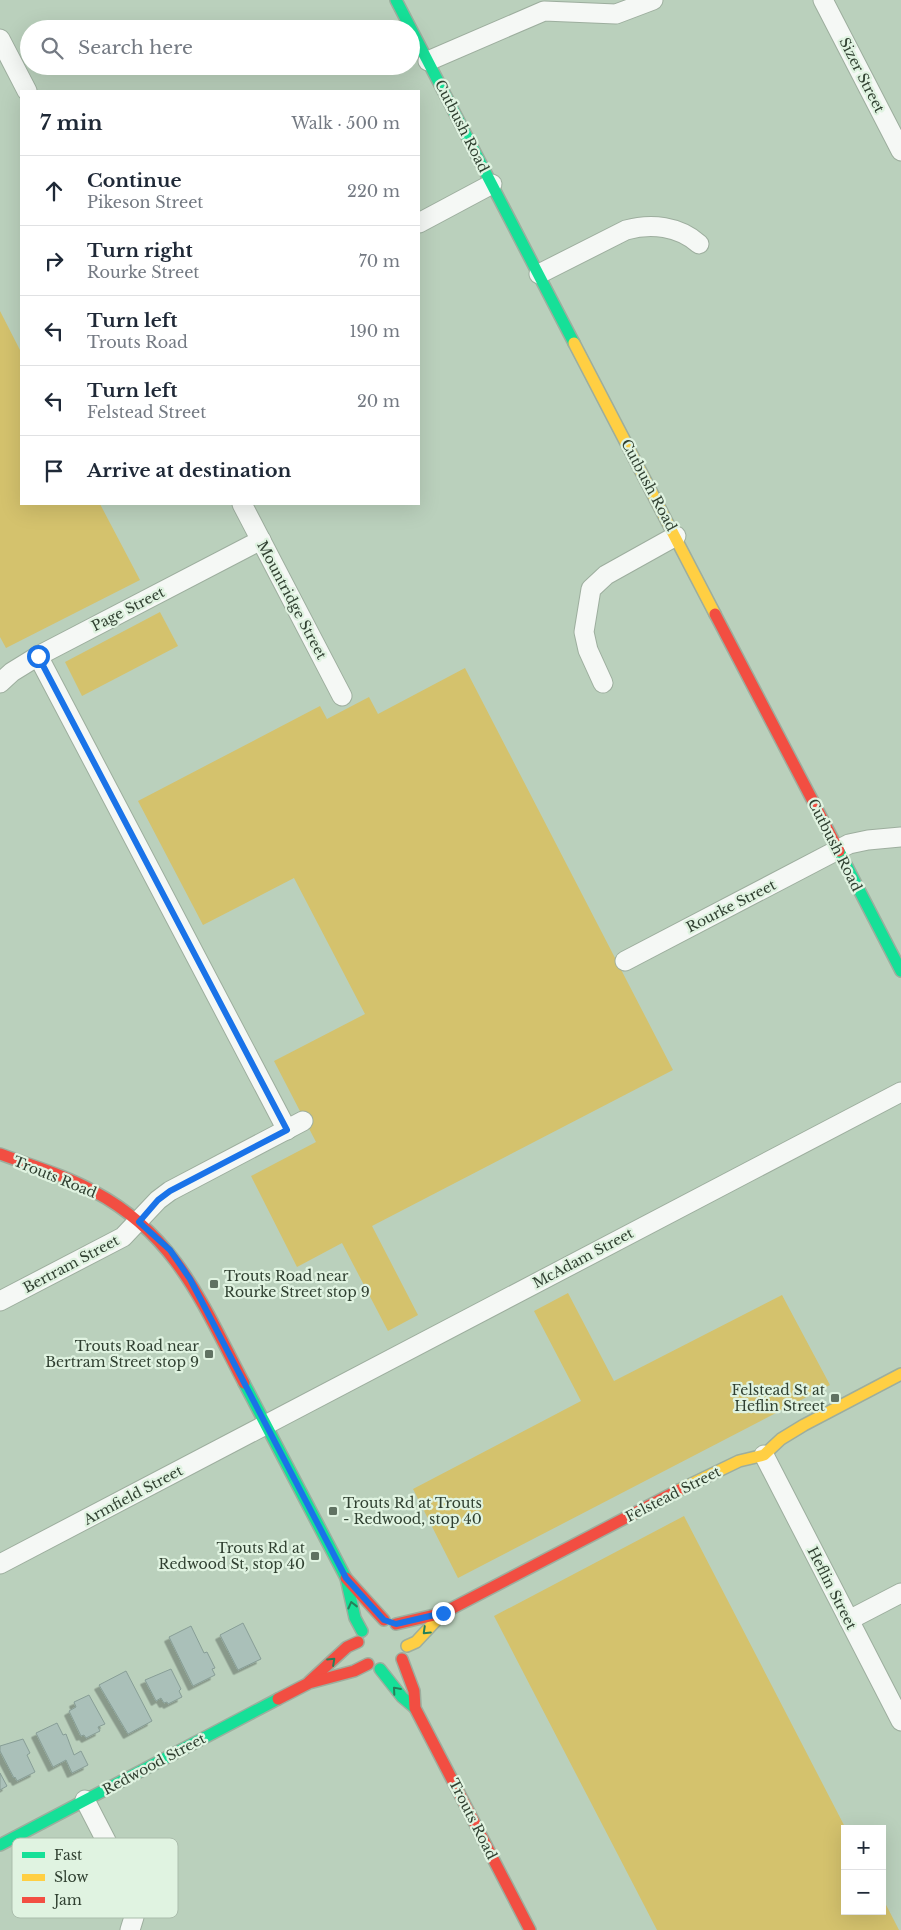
<!DOCTYPE html>
<html lang="en">
<head>
<meta charset="utf-8">
<style>
	body { margin:0; font-family:"Libre Baskerville",serif; background:#f6f6f7; color:#1f2937 }
	.controls { position:absolute; right:15px; bottom:15px; display:grid; overflow:hidden; border-radius:0px; box-shadow:0 5px 20px #0002 }
	.controls button { width:45px; height:45px; display:grid; place-items:center; padding:0; border:0; border-bottom:1px solid #e0e1e3; background:#fff; color:#1f2937; font:25px sans-serif }
	.stop { position:absolute; width:15px; height:15px; margin:-11px; border:4px solid #1a73e8; border-radius:50%; background:#fff }
	.stop.end { background:#1a73e8; border-color:#fff; box-shadow:0 1px 5px #0008 }
	.list { margin:0; padding:0; list-style:none }
	h2 { display:flex; justify-content:space-between; align-items:center; height:65px; margin:0; padding:0 20px; font-size:21px }
	h2 small { font-size:16px; font-weight:400; color:#747a83 }
	.list li { display:grid; grid-template-columns:32px 1fr auto; gap:15px; align-items:center; box-sizing:border-box; height:70px; padding:0 20px; border-top:1px solid #e0e1e3 }
	.list b { display:block; font-size:19px; white-space:nowrap }
	.list p { margin:0; font-size:16px; white-space:nowrap; color:#747a83 }
	.list em { font-size:16px; font-style:normal; color:#747a83 }
	.icon { flex:none; width:28px; height:28px; fill:none; stroke:currentColor; stroke-width:2; stroke-linecap:round; stroke-linejoin:round }
	.map { position:relative; flex:none; width:901px; height:1930px; overflow:hidden }
	.search { position:absolute; background:#fff; box-shadow:0 5px 20px #0002; left:20px; top:20px; width:400px; height:55px; display:flex; align-items:center; gap:12px; box-sizing:border-box; padding:0 18px; border-radius:28px; color:#747a83; font-size:19px }
	.panel { position:absolute; background:#fff; box-shadow:0 5px 20px #0002; left:20px; top:90px; width:400px; height:415px; border-radius:0px }
	.map>svg:first-child { display:block }
	.green { fill:#d4c26d }
	.building { fill:#aac0b9; stroke:#879d96; filter:url(#shadow) }
	.lines { fill:none; stroke-linecap:round; stroke-linejoin:round }
	.street-casing { stroke:#9dae9e; stroke-width:21 }
	.fast-casing { stroke:#9dae9e; stroke-width:14 }
	.slow-casing { stroke:#9dae9e; stroke-width:14 }
	.jam-casing { stroke:#9dae9e; stroke-width:14 }
	.street { stroke:#f5f8f5; stroke-width:19 }
	.fast { stroke:#16e098; stroke-width:11 }
	.slow { stroke:#ffcf43; stroke-width:11 }
	.jam { stroke:#f24e42; stroke-width:11 }
	.oneway { stroke:#26805a }
	.route { stroke:#1a73e8; stroke-width:6 }
	.poi-dot { fill:#607262; stroke:#e0f3e1; stroke-width:2 }
	.labels { text-anchor:middle; dominant-baseline:central; stroke-width:4.5; stroke-linejoin:round; paint-order:stroke }
	.street-label { font-size:14px; fill:#304031; stroke:#e0f3e1 }
	.poi-label { font-size:14px; fill:#304031; stroke:#e0f3e1; text-anchor:end }
	.key { fill:#e0f3e1; stroke:#abbdac; stroke-width:1 }
	.key-label { font-size:14px; fill:#304031 }
</style>
</head>
<body>
<div class="map">
<svg width="901" height="1930" viewBox="0 0 901 1930">
	<defs>
		<filter id="shadow"><feDropShadow dx="-4.5" dy="4.5" stdDeviation="0" flood-color="#0004"/></filter>
	</defs>
	<rect width="100%" height="100%" fill="#bad0bc"/>
	<g class="green">
		<path d="M0 311 21 352V504H100L140 580 6 648 0 637Z"/>
		<path d="M160 612 178 646 82 696 65 662Z"/>
		<path d="M465 668 673 1070 372 1226 418 1315 388 1331 342 1243 297 1267 251 1176 316 1142 274 1061 365 1014 294 878 203 925 138 801 320 706 327 719 369 697 378 714Z"/>
		<path d="M568 1293 614 1381 782 1295 830 1385 458 1578 413 1489 581 1401 534 1311Z"/>
		<path d="M684 1516 846 1829 845 1911H882V1897L899 1930H657L494 1616Z"/>
	</g>
	<g class="building">
		<path d="M243 1623 261 1659 238 1670 220 1635Z"/>
		<path d="M191 1626 204 1653 207 1652 215 1668 212 1669 215 1675 193 1686 169 1637Z"/>
		<path d="M171 1669 181 1689 179 1691 182 1697 168 1704 167 1702 164 1703 161 1698 156 1701 145 1680Z"/>
		<path d="M126 1671 152 1721 128 1734 99 1685Z"/>
		<path d="M89 1695 105 1724 98 1727 100 1731 86 1738 84 1735 81 1736 69 1711 76 1707 74 1702Z"/>
		<path d="M57 1723 63 1735 66 1734 74 1755 81 1751 88 1765 72 1773 66 1760 53 1767 36 1733Z"/>
		<path d="M23 1739 30 1753 27 1755 35 1772 17 1781 15 1777 14 1778 0 1751V1746Z"/>
		<path d="M0 1773 7 1786 0 1790Z"/>
	</g>
	<g class="lines">
		<g class="street-casing">
			<g id="street">
				<path d="M823 0 901 151"/>
				<path d="M0 39 27 91"/>
				<path d="M428 61 544 11 616 14 653 0"/>
				<path d="M419 223 492 184"/>
				<path d="M539 274 626 230C651 223 679 226 699 244"/>
				<path d="M242 504 342 696"/>
				<path d="M38 656 287 1130"/>
				<path d="M0 683 12 672 38 656 261 540"/>
				<path d="M603 683 588 650 584 632 591 589 606 575 676 536"/>
				<path d="M625 961 849 844 868 840 901 837"/>
				<path d="M0 1301 123 1237 158 1200 170 1191 303 1121"/>
				<path d="M764 1455 901 1721"/>
				<path d="M0 1564 901 1092"/>
				<path d="M849 1620 901 1593"/>
				<path d="M85 1800 134 1895V1917L130 1930"/>
			</g>
		</g>
		<g class="fast-casing">
			<g id="fast">
				<path d="M396 0 574 343"/>
				<path d="M839 851 901 971"/>
				<path d="M244 1383 346 1578 355 1618 362 1631"/>
				<path d="M380 1669 402 1697 415 1708"/>
				<path d="M0 1845 278 1699"/>
			</g>
		</g>
		<g class="slow-casing">
			<g id="slow">
				<path d="M574 343 715 614"/>
				<path d="M679 1490 739 1461 764 1455 781 1439 804 1425 901 1374"/>
				<path d="M407 1646 416 1642 443 1613"/>
			</g>
		</g>
		<g class="jam-casing">
			<g id="jam">
				<path d="M715 614 839 851"/>
				<path d="M0 1154C32 1166 65 1175 95 1192 177 1236 203 1305 244 1383"/>
				<path d="M346 1578 384 1620"/>
				<path d="M396 1624 443 1613 679 1490"/>
				<path d="M402 1659 414 1691 415 1708 530 1930"/>
				<path d="M309 1682 347 1647 358 1642"/>
				<path d="M278 1699 309 1683 354 1671 368 1664"/>
			</g>
		</g>
		<use href="#street" class="street"/>
		<use href="#fast" class="fast"/>
		<use href="#slow" class="slow"/>
		<use href="#jam" class="jam"/>
	</g>
	<defs><path id="oneway-chevron" d="M-2-3.5L2.5 0L-2 3.5" fill="none" stroke-width="1.6" stroke-linecap="round" stroke-linejoin="round" transform="scale(1.25)"/></defs>
	<g class="oneway">
		<use href="#oneway-chevron" transform="translate(352 1605) rotate(-104)"/>
		<use href="#oneway-chevron" transform="translate(426 1631) rotate(136)"/>
		<use href="#oneway-chevron" transform="translate(332 1661) rotate(-43)"/>
		<use href="#oneway-chevron" transform="translate(396 1690) rotate(-131)"/>
	</g>
	<g class="lines">
		<path class="route" d="M38 656 287 1130 170 1191 158 1200 139 1222 170 1250 190 1279 346 1578 384 1620 396 1624 443 1613"/>
	</g>
	<g class="poi-dot">
		<rect x="209" y="1279" width="10" height="10" rx="2.5"/>
		<rect x="204" y="1349" width="10" height="10" rx="2.5"/>
		<rect x="830" y="1393" width="10" height="10" rx="2.5"/>
		<rect x="328" y="1506" width="10" height="10" rx="2.5"/>
		<rect x="310" y="1551" width="10" height="10" rx="2.5"/>
	</g>
	<g class="labels">
		<g class="street-label">
			<text transform="translate(862 75) rotate(63)">Sizer Street</text>
			<text transform="translate(462 126) rotate(63)">Cutbush Road</text>
			<text transform="translate(649 485) rotate(62)">Cutbush Road</text>
			<text transform="translate(292 600) rotate(62)">Mountridge Street</text>
			<text transform="translate(128 609) rotate(-27)">Page Street</text>
			<text transform="translate(835 845) rotate(63)">Cutbush Road</text>
			<text transform="translate(731 906) rotate(-27)">Rourke Street</text>
			<text transform="translate(55 1177) rotate(22)">Trouts Road</text>
			<text transform="translate(583 1258) rotate(-28)">McAdam Street</text>
			<text transform="translate(71 1264) rotate(-28)">Bertram Street</text>
			<text transform="translate(673 1494) rotate(-27)">Felstead Street</text>
			<text transform="translate(133 1495) rotate(-28)">Armfield Street</text>
			<text transform="translate(832 1588) rotate(63)">Heflin Street</text>
			<text transform="translate(154 1764) rotate(-28)">Redwood Street</text>
			<text transform="translate(473 1819) rotate(63)">Trouts Road</text>
		</g>
		<g class="poi-label">
			<text x="224" y="1276" text-anchor="start">Trouts Road near<tspan x="224" dy="16">Rourke Street stop 9</tspan></text>
			<text x="199" y="1346">Trouts Road near<tspan x="199" dy="16">Bertram Street stop 9</tspan></text>
			<text x="825" y="1390">Felstead St at<tspan x="825" dy="16">Heflin Street</tspan></text>
			<text x="343" y="1503" text-anchor="start">Trouts Rd at Trouts<tspan x="343" dy="16">- Redwood, stop 40</tspan></text>
			<text x="305" y="1548">Trouts Rd at<tspan x="305" dy="16">Redwood St, stop 40</tspan></text>
		</g>
	</g>
	<rect x="12" y="1838" width="166" height="80" rx="8" class="key"/>
	<rect x="22" y="1852" width="23" height="6" fill="#16e098"/>
	<rect x="22" y="1874" width="23" height="7" fill="#ffcf43"/>
	<rect x="22" y="1897" width="23" height="6" fill="#f24e42"/>
	<g class="key-label">
		<text x="54" y="1860">Fast</text>
		<text x="54" y="1882">Slow</text>
		<text x="54" y="1905">Jam</text>
	</g>
</svg>
<div class="controls">
<button>+</button>
<button>−</button>
</div>
<div class="stop" style="left:38px;top:656px"></div>
<div class="stop end" style="left:443px;top:1613px"></div>
<div class="search"><svg class="icon" aria-label="search" viewBox="0 0 24 24"><circle cx="10" cy="10" r="6"/><path d="M15 15l6 6"/></svg>Search here</div>
<section class="panel">
<h2>7 min<small>Walk · 500 m</small></h2>
<ul class="list">
<li><svg class="icon" aria-label="ahead" viewBox="0 0 24 24"><path d="M12 20V5M6 11l6-6 6 6"/></svg><div><b>Continue</b><p>Pikeson Street</p></div><em>220 m</em></li>
<li><svg class="icon" aria-label="right" viewBox="0 0 24 24"><path d="M7 20v-9h11M14 6l5 5-5 5"/></svg><div><b>Turn right</b><p>Rourke Street</p></div><em>70 m</em></li>
<li><svg class="icon" aria-label="left" viewBox="0 0 24 24"><path d="M17 20v-9H6M10 6l-5 5 5 5"/></svg><div><b>Turn left</b><p>Trouts Road</p></div><em>190 m</em></li>
<li><svg class="icon" aria-label="left" viewBox="0 0 24 24"><path d="M17 20v-9H6M10 6l-5 5 5 5"/></svg><div><b>Turn left</b><p>Felstead Street</p></div><em>20 m</em></li>
<li><svg class="icon" aria-label="arrive" viewBox="0 0 24 24"><path d="M6 21V4h12l-3 4 3 4H6"/></svg><div><b>Arrive at destination</b></div></li>
</ul>
</section>
</div>
</body>
</html>
